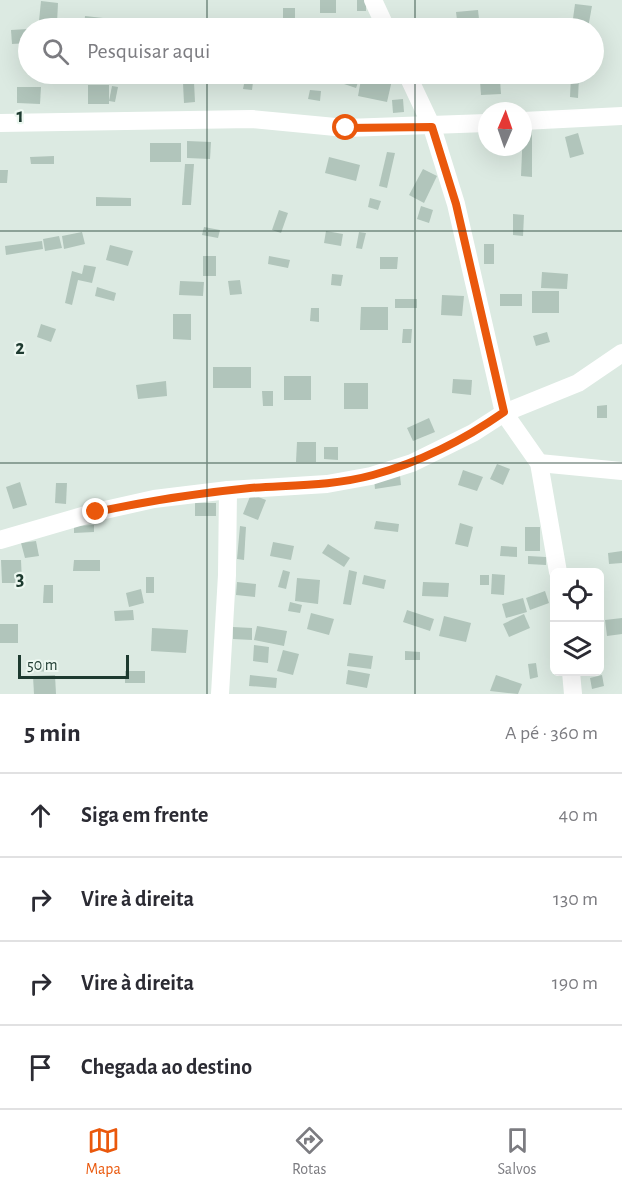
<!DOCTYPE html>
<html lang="pt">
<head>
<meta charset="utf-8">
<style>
	body { margin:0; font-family:"Alegreya Sans",sans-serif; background:#f2f2f3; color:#2b2b33 }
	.controls { position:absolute; right:18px; bottom:18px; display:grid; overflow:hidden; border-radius:9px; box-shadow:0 6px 24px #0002 }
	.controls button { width:54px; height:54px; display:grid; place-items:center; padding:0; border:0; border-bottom:2px solid #e1e1e2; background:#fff; color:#2b2b33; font:30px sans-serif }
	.compass { position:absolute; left:478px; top:102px; width:54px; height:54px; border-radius:50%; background:#fff; box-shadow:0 6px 24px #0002; rotate:2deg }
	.scale { position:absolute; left:18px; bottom:15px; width:111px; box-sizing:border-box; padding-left:6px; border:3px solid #1d3a2f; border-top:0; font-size:16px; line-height:21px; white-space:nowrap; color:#1d3a2f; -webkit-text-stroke:4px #ecf7f0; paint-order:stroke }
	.stop { position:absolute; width:18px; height:18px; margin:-14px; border:4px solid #ea580c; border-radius:50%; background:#fff }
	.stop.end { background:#ea580c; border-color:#fff; box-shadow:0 2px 6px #0008 }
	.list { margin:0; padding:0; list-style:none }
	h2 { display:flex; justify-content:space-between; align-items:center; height:78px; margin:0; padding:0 24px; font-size:26px }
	h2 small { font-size:20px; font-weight:400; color:#7c7c81 }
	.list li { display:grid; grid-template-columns:39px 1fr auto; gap:18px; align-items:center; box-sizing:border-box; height:84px; padding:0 24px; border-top:2px solid #e1e1e2 }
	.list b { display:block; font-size:22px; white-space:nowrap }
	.list em { font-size:20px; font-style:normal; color:#7c7c81 }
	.icon { flex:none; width:33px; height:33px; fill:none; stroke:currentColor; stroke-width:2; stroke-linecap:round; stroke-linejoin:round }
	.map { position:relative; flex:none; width:622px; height:694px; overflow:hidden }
	.search { position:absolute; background:#fff; box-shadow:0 6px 24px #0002; left:18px; right:18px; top:18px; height:66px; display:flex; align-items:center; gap:15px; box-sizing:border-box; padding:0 21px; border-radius:33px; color:#7c7c81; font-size:22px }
	.sheet { height:414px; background:#fff }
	nav { display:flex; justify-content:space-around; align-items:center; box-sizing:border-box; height:84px; border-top:2px solid #e1e1e2; background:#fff; font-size:16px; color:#7c7c81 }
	nav a { display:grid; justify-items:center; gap:3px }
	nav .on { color:#ea580c }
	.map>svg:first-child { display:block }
	.building { fill:#b1c5bb }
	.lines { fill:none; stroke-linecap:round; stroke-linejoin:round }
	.minor { stroke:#fff; stroke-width:18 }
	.route { stroke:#ea580c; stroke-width:8 }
	.grid { fill:none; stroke:#1d3a2f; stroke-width:1.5; stroke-opacity:0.55 }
	.grid-label { font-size:20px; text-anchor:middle; font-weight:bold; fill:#1d3a2f; stroke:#ecf7f0; stroke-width:4.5; stroke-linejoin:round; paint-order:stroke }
</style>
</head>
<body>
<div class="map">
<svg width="622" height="694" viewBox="0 0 622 694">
	<rect width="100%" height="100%" fill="#dceae2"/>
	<g class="building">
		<rect x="320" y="0" width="16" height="13"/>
		<rect x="357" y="0" width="9" height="11"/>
		<path d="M41 1 58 3 57 23 39 21Z"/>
		<path d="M575 4 592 6 588 28 572 26Z"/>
		<rect x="283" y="8" width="12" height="12"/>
		<path d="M478 10 480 28H458L456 12Z"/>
		<path d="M85 16 103 18 102 28H84Z"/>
		<path d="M28 29V43L12 44 11 30Z"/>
		<path d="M246 74H254L252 90 243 89Z"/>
		<path d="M344 74 360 77 356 88 341 83Z"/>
		<path d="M362 74 392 80 387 102 358 96Z"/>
		<path d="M571 76 579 77 578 98 570 97Z"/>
		<path d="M500 80 501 94 481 95 480 81Z"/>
		<path d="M194 82 195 102 184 103 183 83Z"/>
		<rect x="88" y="85" width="21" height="19"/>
		<path d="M112 86 118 87 115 102 109 101Z"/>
		<path d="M17 87H41L40 104 17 103Z"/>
		<path d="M310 90 321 91 320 101 308 99Z"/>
		<path d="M403 99 404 112 393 113 392 100Z"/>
		<path d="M523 129 532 130V177L521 176Z"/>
		<path d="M578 133 584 154 570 158 565 137Z"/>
		<path d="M187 141 211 142 210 159 187 158Z"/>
		<rect x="150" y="143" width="31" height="19"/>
		<path d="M387 152 395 153 387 188 379 186Z"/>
		<path d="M54 156V164H31L30 157Z"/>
		<path d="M329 157 360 165 356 181 325 173Z"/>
		<path d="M185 164H194L191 205H182Z"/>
		<path d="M423 169 437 176 424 203 409 195Z"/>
		<path d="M0 170H8L7 183H0Z"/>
		<path d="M96 197 131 198V206H96Z"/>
		<path d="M370 198 381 201 378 210 368 207Z"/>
		<path d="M421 206 433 210 429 223 417 219Z"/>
		<path d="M279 210 288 213 281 233 272 230Z"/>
		<path d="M513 214 524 215 523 236 513 235Z"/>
		<path d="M204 227 220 230 218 238 202 235Z"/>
		<path d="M326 231 343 234 341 246 324 243Z"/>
		<path d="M82 232 85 244 64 249 62 236Z"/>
		<path d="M359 232 366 233 362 249 356 248Z"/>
		<path d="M59 236 62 248 45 251 43 239Z"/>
		<path d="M42 241 43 249 6 255 5 246Z"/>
		<rect x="484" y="244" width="10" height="20"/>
		<path d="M110 245 133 251 128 266 106 260Z"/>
		<rect x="203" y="256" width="13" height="20"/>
		<path d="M269 256 290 260 288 268 268 264Z"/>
		<path d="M380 257H398L397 269H380Z"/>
		<path d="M84 265 96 267 92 283 78 280 72 305 65 303 72 271 82 274Z"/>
		<path d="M542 272 568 274 567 289 541 288Z"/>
		<path d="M332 274 343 275 341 286 331 285Z"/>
		<path d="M240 280 242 294 230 295 228 281Z"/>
		<path d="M180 281 204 282 203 296 179 295Z"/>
		<path d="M97 287 116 293 114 301 95 296Z"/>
		<rect x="532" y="291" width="27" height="22"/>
		<rect x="500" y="294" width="22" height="12"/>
		<path d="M442 295 464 296 462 316 441 315Z"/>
		<rect x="395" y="299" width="22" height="9"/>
		<path d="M361 307H388V330H360Z"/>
		<path d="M311 308H319V322L310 321Z"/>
		<path d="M173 314H191V340L173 339Z"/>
		<path d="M41 324 56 329 51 342 37 337Z"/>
		<path d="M403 329H412L411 343H402Z"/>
		<path d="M547 332 550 342 536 346 533 336Z"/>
		<rect x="213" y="367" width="38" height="21"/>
		<rect x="284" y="376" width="27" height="24"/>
		<path d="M453 379 472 380 471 395 452 393Z"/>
		<path d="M166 381 167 396 138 399 136 385Z"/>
		<rect x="344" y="383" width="24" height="26"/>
		<path d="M262 391H273V406H263Z"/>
		<path d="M607 405V418H597V406Z"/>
		<path d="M429 418 435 432 413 441 407 428Z"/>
		<path d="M297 442H316V462H296Z"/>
		<path d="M324 447H338V460L324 459Z"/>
		<path d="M497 464 510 469 503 485 490 479Z"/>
		<path d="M463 470 483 477 477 491 458 485Z"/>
		<path d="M400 476 401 485 375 489 374 479Z"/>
		<path d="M20 482 27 505 13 509 6 487Z"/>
		<path d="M56 483H67L66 504 55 503Z"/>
		<path d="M251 494 266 500 258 520 243 514Z"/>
		<rect x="195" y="503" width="21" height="13"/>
		<path d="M376 521 399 524 398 532 374 529Z"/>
		<path d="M460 523 473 527 468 547 455 544Z"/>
		<path d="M94 525V532L74 533V526Z"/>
		<path d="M240 526 246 527 244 560 237 559Z"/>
		<rect x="525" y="527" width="15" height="24"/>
		<path d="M36 541 39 556 25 558 21 543Z"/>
		<path d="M273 542 294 546 291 560 270 556Z"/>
		<path d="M328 544 350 558 344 567 322 553Z"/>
		<path d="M501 546 517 547V557L500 556Z"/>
		<path d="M622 551V563L609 564 608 553Z"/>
		<path d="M528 556 546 557V565L528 564Z"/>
		<path d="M1 560H21L22 583H2Z"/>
		<path d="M74 560H100V571H73Z"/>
		<path d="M283 570 290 572 286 589 278 587Z"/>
		<path d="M349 570 357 572 351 605 343 604Z"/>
		<path d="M492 574 505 575 504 595 491 594Z"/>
		<path d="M364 575 386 580 384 589 362 584Z"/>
		<rect x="480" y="575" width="9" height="10"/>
		<rect x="146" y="577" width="8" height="16"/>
		<path d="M297 578 320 580 318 604 295 601Z"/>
		<path d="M237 582 256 584 255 597 236 595Z"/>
		<path d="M423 582 449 583 448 597 422 596Z"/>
		<path d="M44 585H53V603H43Z"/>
		<path d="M141 589 144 603 129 607 126 593Z"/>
		<path d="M545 591 549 603 530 610 526 598Z"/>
		<path d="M523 598 527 612 506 618 502 604Z"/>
		<path d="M290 602 302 605 300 613 288 611Z"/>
		<path d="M133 610 134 620 115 621 114 611Z"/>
		<path d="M407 610 434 619 430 631 403 622Z"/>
		<path d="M311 613 334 619 329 635 307 629Z"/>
		<path d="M524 614 530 628 509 637 503 624Z"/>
		<path d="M444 616 471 623 466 642 439 636Z"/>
		<path d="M622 618V634L607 636 605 620Z"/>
		<rect x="0" y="624" width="18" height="19"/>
		<path d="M257 626 287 631 284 646 254 640Z"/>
		<path d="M233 627 252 628V640L233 639Z"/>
		<path d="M152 628 188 630 186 653 151 651Z"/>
		<path d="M254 645 269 647 268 663 253 661Z"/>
		<path d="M283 650 299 654 293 675 277 671Z"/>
		<path d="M405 651 420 652V660H405Z"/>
		<path d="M349 653 373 656 371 669 347 666Z"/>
		<path d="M32 662 53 664V672L31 671Z"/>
		<path d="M536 663 538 677 530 679 528 664Z"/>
		<path d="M348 670 370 674 367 688 346 684Z"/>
		<rect x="125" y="671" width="20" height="12"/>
		<path d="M55 675 56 694H34L33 676Z"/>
		<path d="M250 675 277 678 276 688 249 686Z"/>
		<path d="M496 675 522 684 518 694 490 691Z"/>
		<path d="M602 675 604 686 592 689 590 678Z"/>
	</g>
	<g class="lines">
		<g class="minor">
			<path d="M373 0 386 28"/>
			<path d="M407 74 432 127 456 204 504 413 539 463 558 572"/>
			<path d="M523 121 622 116"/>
			<path d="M0 123 252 119 346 128 487 123"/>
			<path d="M539 463 622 471"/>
			<path d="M0 540 96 512 154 499 228 490 327 484 371 476 412 463 473 433 504 413 578 383 622 353"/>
			<path d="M571 672 573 694"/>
			<path d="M220 694 227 575 228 490"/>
		</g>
	</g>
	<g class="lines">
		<path class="route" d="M96 512C148 501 198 493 250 488 291 485 333 486 373 475 420 462 464 440 504 412L456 204 432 127 346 128"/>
	</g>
	<path class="grid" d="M207 0V28M415 0V28M207 74V694M415 74V694M0 231H622M0 463H622"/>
	<g class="grid-label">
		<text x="20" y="122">1</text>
		<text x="20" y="354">2</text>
		<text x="20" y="585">3</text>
	</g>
</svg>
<div class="controls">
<button><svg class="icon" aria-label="locate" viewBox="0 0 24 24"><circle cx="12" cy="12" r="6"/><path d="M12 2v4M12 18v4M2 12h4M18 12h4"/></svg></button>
<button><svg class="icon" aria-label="layers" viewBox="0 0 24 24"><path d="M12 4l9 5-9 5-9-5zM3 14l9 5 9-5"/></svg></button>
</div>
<svg class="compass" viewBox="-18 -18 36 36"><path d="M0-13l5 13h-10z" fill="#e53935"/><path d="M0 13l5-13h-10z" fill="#7c7c81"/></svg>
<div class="scale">50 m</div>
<div class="stop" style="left:346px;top:128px"></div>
<div class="stop end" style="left:96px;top:512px"></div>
<div class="search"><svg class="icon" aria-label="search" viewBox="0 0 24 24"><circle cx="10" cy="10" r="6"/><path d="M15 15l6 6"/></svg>Pesquisar aqui</div>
</div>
<section class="sheet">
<h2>5 min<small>A pé · 360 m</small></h2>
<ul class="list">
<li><svg class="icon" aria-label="ahead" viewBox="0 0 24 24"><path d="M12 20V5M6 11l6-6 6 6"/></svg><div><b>Siga em frente</b></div><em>40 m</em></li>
<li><svg class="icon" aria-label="right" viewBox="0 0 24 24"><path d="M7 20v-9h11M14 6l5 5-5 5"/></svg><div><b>Vire à direita</b></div><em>130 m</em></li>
<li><svg class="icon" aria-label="right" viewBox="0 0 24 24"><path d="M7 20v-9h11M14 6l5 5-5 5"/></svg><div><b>Vire à direita</b></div><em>190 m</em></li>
<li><svg class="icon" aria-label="arrive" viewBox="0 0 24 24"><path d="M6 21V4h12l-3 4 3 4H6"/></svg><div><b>Chegada ao destino</b></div></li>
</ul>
</section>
<nav>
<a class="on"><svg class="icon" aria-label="map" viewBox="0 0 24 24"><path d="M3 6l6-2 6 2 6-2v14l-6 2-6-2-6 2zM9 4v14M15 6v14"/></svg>Mapa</a>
<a><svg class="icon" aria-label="directions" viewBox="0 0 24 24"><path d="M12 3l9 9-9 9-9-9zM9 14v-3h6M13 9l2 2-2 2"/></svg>Rotas</a>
<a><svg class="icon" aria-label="saved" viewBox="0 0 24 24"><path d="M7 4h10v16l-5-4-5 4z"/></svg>Salvos</a>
</nav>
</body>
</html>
